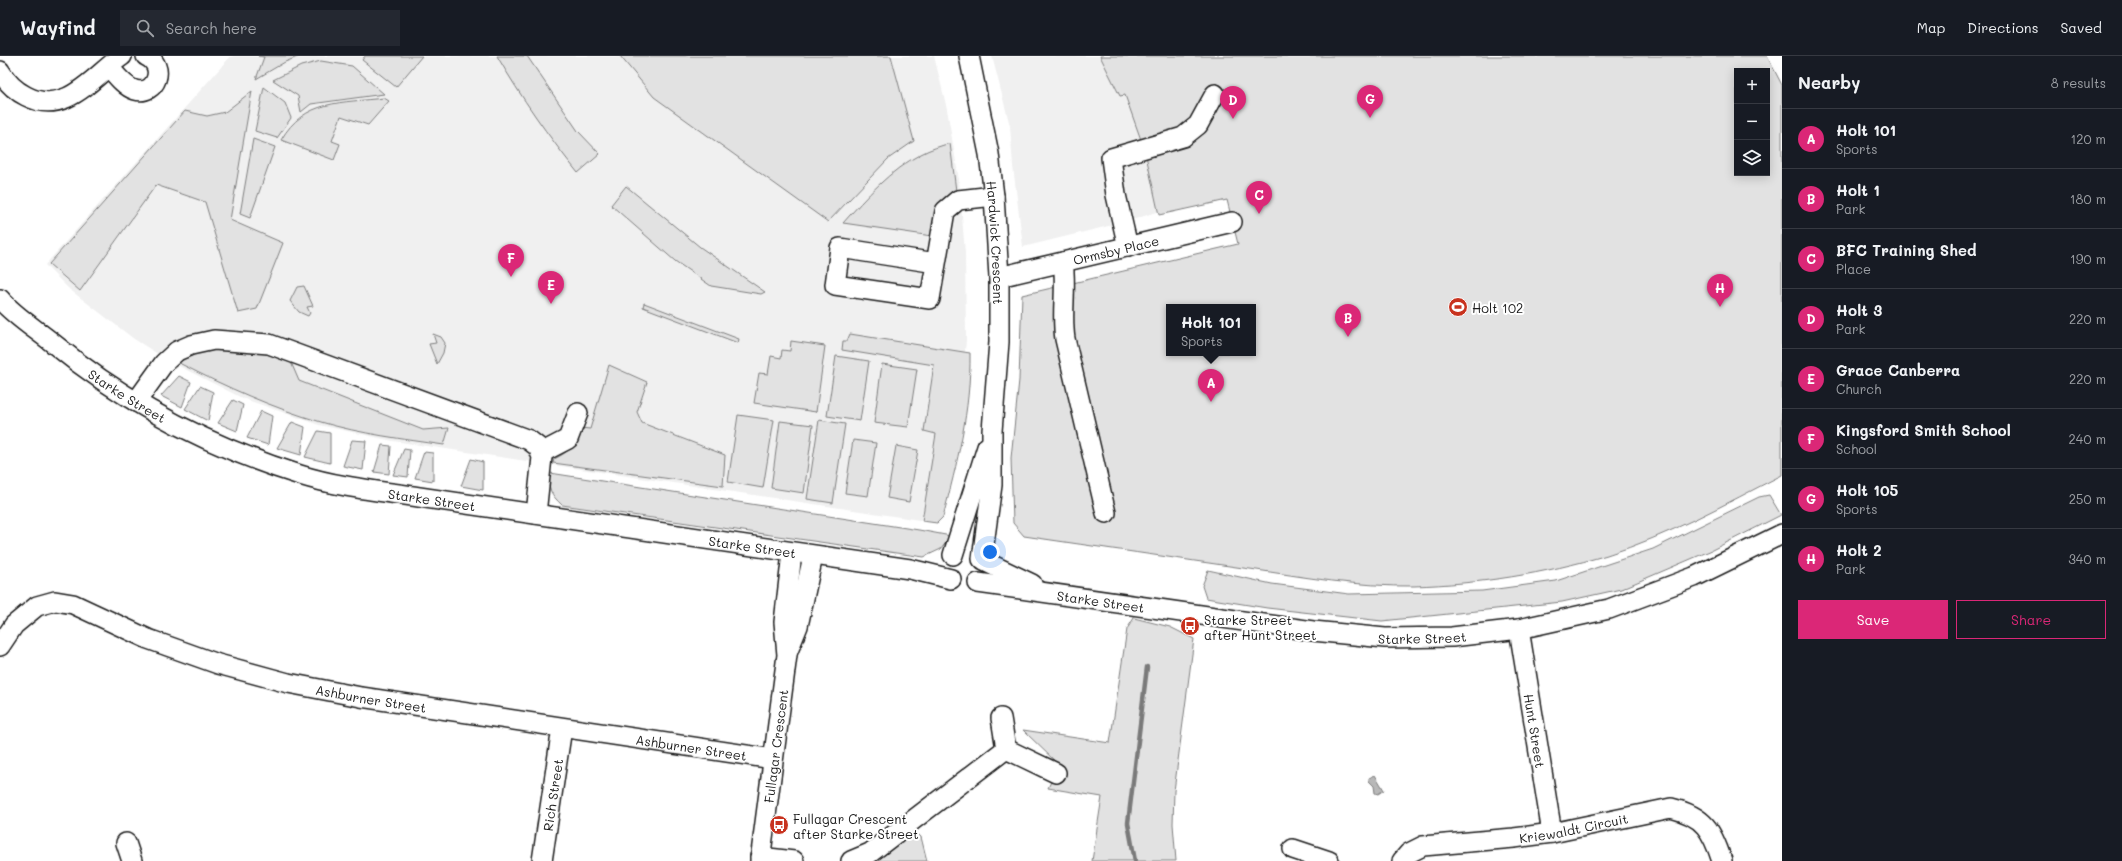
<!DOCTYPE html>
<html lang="en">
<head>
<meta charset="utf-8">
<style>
	body { margin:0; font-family:Mali,sans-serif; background:#242831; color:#f1f3f6 }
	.controls { position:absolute; right:12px; top:12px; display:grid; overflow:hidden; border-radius:0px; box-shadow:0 2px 10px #0003 }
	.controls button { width:36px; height:36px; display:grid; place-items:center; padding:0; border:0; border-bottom:1px solid #363941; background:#171b24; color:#f1f3f6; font:20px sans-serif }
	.you { position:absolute; left:990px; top:496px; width:14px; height:14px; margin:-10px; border:3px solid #fff; border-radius:50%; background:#1a73e8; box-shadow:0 0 0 6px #1a73e833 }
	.badge { display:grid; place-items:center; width:26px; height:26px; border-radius:50%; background:#db2777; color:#fff; font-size:13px; font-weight:700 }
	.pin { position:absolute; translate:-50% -33px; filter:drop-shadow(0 1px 2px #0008) }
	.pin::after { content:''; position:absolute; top:21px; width:14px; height:12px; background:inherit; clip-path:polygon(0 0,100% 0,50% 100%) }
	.popup { position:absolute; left:1166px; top:248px; width:90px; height:52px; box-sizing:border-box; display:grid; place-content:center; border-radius:0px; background:#171b24; filter:drop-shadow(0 1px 3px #0005); font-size:13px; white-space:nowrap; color:#9ea1a6 }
	.popup b { font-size:15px; color:#f1f3f6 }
	.popup::after { content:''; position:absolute; left:50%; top:100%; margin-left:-8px; border:8px solid transparent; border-top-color:#171b24 }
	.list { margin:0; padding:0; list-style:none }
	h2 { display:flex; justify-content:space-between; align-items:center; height:52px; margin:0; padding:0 16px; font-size:17px }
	h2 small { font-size:13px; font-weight:400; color:#9ea1a6 }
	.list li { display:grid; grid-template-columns:26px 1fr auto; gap:12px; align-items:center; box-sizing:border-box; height:60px; padding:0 16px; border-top:1px solid #363941 }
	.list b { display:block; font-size:15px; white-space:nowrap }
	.list p { margin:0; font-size:13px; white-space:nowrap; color:#9ea1a6 }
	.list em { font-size:13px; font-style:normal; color:#9ea1a6 }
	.actions { display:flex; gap:8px; padding:12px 16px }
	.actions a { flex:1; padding:9px 0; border:1px solid #db2777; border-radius:0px; text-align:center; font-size:14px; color:#db2777 }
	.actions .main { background:#db2777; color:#fff }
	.icon { flex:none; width:22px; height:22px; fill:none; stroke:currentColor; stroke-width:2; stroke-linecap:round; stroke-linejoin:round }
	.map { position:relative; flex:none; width:1782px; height:805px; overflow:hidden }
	header { display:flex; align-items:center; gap:24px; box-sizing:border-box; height:56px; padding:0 20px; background:#171b24; border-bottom:1px solid #363941 }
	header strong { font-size:19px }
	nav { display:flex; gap:22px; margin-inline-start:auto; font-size:14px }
	.search { width:280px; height:36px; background:#242831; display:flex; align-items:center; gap:10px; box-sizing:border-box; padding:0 14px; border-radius:0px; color:#9ea1a6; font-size:15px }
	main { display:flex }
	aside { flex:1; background:#171b24 }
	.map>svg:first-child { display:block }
	.built { fill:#f0f0f0 }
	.green { fill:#e2e2e2; stroke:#7f7f7f; fill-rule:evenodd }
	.water { fill:#b8b8b8; stroke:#7a7a7a }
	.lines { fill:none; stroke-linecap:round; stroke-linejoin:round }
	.stream { stroke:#7a7a7a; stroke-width:4.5 }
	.minor-casing { stroke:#1c1c1c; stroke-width:22 }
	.minor { stroke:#fff; stroke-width:19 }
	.labels { text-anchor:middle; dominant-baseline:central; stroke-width:4; stroke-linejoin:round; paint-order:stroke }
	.street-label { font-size:13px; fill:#1c1c1c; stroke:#fff }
	.poi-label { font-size:13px; fill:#1c1c1c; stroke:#fff; text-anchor:start }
</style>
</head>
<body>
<header>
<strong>Wayfind</strong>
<div class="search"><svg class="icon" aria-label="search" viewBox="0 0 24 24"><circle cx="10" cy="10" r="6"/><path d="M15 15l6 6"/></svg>Search here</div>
<nav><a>Map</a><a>Directions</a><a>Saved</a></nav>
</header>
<main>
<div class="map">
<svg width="1782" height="805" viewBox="0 0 1782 805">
	<rect width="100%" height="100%" fill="#fff"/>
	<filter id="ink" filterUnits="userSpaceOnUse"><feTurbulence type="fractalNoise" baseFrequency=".025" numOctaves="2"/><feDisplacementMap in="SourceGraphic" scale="8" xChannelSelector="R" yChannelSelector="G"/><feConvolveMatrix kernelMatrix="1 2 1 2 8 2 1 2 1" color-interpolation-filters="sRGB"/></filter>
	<g filter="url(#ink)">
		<g class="built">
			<path d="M234 0H934L947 53 959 124 965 197 966 284 959 365 935 455 920 464 393 385 319 369 242 342 169 305 134 283 69 233 45 209 230 1Z"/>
			<path d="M992 0H1100L1120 40 1125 39 1145 95 1159 155 1129 165 1023 191 1013 110 1010 70Z"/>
		</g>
		<g class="green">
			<path d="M258 0H300L285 6 256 23 264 1Z"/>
			<path d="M365 0H422L396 31 362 4Z"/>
			<path d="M497 0H527L578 75 600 98 578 117C548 80 521 41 497 0Z"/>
			<path d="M620 0H891L914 85 888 103 828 166 654 41Z"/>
			<path d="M1100 0H1767L1782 29V419C1725 448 1668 480 1607 499 1544 518 1479 528 1414 530 1359 531 1304 521 1250 513 1174 502 1099 491 1024 480L1013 467 1011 402 1019 324 1022 239 1238 188 1227 144 1159 159 1145 95 1125 39 1120 40ZM1737 15H1767V117H1737ZM1169 251H1253V297H1169Z"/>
			<path d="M321 5 352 10 384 38 311 48 301 56 298 40 273 24 301 10Z"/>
			<path d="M264 31 285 47 291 62 277 82 255 75Z"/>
			<path d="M252 35 230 164 283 187 257 253 238 257 205 146 156 129 80 235 49 208 185 55 207 60 225 56Z"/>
			<path d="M384 42 389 45 368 69 341 60 332 85 340 88 334 104 281 84C304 43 343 47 384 42Z"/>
			<path d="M253 83 275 91 250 162 240 158Z"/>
			<path d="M950 87 956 135C935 147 936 159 932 180L843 167C866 141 890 114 921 98 930 93 941 90 950 87Z"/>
			<path d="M626 130 700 191 765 236 761 238 711 230 675 205 611 149Z"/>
			<path d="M304 230 313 250 307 251 310 257 308 260 299 256 290 245 297 231Z"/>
			<path d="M644 247 739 283 738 287 643 251Z"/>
			<path d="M433 278 441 281 445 287 443 297 437 308 429 288 436 287Z"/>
			<path d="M850 278 970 297C971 354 957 407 943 461L937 467 922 465 936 378 924 375 934 309 842 294 843 285H847Z"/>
			<path d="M791 285 825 290 816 356 754 347 759 317 768 318 771 300 781 302 782 294 790 295Z"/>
			<path d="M213 293 254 295 290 304 299 325 423 374 449 372 444 389C403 383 361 378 321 366 273 352 226 331 181 308L179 306 200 296Z"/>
			<path d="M836 300 869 305 860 365 827 360Z"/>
			<path d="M882 308 917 313 908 371 874 367Z"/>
			<path d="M609 309 647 326 637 356 642 367 725 399 723 430 553 407 554 403C571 395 574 389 580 372L590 373Z"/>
			<path d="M179 320 191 326 182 351 161 340Z"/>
			<path d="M200 330 213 336 208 365 185 353Z"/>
			<path d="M233 344 243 349 237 375 218 367Z"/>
			<path d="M261 355 272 360 268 389 247 382Z"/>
			<path d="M738 359 774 364 763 432 728 426Z"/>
			<path d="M819 364 845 368 833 447 807 443Z"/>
			<path d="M780 365 813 369 804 437 771 432Z"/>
			<path d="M292 366 305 371 301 399 277 392Z"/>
			<path d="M318 375 330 377V407L305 401Z"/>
			<path d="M352 384 366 385 363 414 343 410Z"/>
			<path d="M853 384 876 387 868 440 845 437Z"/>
			<path d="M382 389 391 390 389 418 374 416Z"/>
			<path d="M896 390 918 394 909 446 887 442Z"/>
			<path d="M404 393 410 394 408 421 393 419Z"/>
			<path d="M424 396 433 397V425L415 422Z"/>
			<path d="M471 403 483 406V434L461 430Z"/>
			<path d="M550 417 919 474 951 480 941 493 924 501 562 449C551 439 547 432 550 417Z"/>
			<path d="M1769 439 1781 459 1712 494 1621 533 1562 546 1382 565 1267 552 1206 542 1202 530 1208 514 1272 528 1349 538 1482 535 1556 525 1653 493 1759 441Z"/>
			<path d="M1134 562 1170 571 1194 583 1174 735 1173 768 1176 805H1092L1102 741 1048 732 1059 709 1023 674 1110 687 1127 573Z"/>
			<path d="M907 768 921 781 927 805H851Z"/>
		</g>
		<path class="water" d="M1375 719 1384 734 1378 738 1375 737 1374 730 1369 725V722Z"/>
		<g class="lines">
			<path class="stream" d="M1135 805 1128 767 1147 611"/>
			<g class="minor-casing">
				<g id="minor">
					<path id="s1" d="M969 0 989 98 994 140 999 221V286L992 375V429L982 503"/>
					<path d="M109 11C116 19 125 31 135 34 156 40 167 10 146 0"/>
					<path d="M0 15C7 27 14 34 26 40 66 61 93 20 122 0"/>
					<path d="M1128 191 1116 139 1111 102 1183 81 1198 69 1215 38"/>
					<path d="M1063 206C1067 232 1061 257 1065 283L1106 457"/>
					<path d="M936 207 840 192 835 229 930 243 945 155 958 144 994 140"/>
					<path id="s2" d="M999 221 1232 166"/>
					<path id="s3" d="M0 243C13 259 37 274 54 288 126 347 211 391 300 419 338 431 379 435 419 441L910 513 951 523"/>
					<path d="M136 346 164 307 177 295 191 289 214 284 269 288 529 384 538 391 542 401 536 458"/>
					<path d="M541 397 568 383 578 357"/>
					<path d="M953 499 987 391"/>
					<path d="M984 505 1032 528"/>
					<path id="s4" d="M978 527 1313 575 1385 582 1452 581 1519 573 1609 553 1694 521 1782 478"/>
					<path id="s5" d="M1519 573 1552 777"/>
					<path id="s6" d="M0 590 14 569 37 550 55 545 73 548 148 583 218 608 288 627 361 641 773 703"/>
					<path d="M788 595 798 570 813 500"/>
					<path d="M1001 662 1006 693"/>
					<path d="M126 787 132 805"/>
					<path d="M1293 793 1329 805"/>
					<path d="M760 801 794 805"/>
					<path id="s7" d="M542 805 562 672"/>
					<path id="s8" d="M760 805 787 599 784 566 792 497"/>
					<path d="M851 805 870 797 1006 693 1056 717"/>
					<path id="s9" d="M1402 805 1409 797 1423 790 1514 782 1552 777 1671 752C1704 760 1712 774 1722 805"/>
				</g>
			</g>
			<use href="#minor" class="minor"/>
		</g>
	</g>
	<defs>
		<g id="stadium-disc" transform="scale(1)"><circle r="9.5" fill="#c8321e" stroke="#fff"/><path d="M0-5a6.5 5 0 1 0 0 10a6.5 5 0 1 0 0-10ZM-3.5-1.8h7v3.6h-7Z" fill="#fff"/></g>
		<g id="bus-disc" transform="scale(1)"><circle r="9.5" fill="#c8321e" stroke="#fff"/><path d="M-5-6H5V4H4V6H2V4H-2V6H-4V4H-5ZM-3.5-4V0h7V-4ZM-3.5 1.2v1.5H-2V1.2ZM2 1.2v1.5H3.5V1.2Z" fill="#fff"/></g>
	</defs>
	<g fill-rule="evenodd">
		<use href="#stadium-disc" x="1458" y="251"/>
		<use href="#bus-disc" x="1190" y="570"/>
		<use href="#bus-disc" x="779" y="769"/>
	</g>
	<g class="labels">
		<g class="street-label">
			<text stroke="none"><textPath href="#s1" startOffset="189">Hardwick Crescent</textPath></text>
			<text stroke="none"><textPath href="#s2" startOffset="120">Ormsby Place</textPath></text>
			<text stroke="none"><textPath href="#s3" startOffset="160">Starke Street</textPath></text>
			<text stroke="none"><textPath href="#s3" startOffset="485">Starke Street</textPath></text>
			<text stroke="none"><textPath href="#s3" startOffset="809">Starke Street</textPath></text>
			<text stroke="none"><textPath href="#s4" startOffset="124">Starke Street</textPath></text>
			<text stroke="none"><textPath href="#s4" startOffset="448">Starke Street</textPath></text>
			<text stroke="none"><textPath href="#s6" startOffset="406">Ashburner Street</textPath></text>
			<text stroke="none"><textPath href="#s5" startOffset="103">Hunt Street</textPath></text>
			<text stroke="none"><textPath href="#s8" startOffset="116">Fullagar Crescent</textPath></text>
			<text stroke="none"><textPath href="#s6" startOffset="730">Ashburner Street</textPath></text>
			<text stroke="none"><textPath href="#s7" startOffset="67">Rich Street</textPath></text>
			<text stroke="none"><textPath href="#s9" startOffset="178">Kriewaldt Circuit</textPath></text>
		</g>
		<g class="poi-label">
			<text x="1472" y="251">Holt 102</text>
			<text x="1204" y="563">Starke Street<tspan x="1204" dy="15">after Hunt Street</tspan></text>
			<text x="793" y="762">Fullagar Crescent<tspan x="793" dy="15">after Starke Street</tspan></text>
		</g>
	</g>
</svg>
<div class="controls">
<button>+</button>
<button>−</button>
<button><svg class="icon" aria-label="layers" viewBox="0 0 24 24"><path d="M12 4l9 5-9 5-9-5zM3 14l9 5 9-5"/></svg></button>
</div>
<div class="you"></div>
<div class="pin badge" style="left:1211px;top:346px">A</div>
<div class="popup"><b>Holt 101</b>Sports</div>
<div class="pin badge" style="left:1348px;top:281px">B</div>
<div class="pin badge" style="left:1259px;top:158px">C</div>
<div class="pin badge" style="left:1233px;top:63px">D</div>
<div class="pin badge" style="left:551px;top:248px">E</div>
<div class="pin badge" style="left:511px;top:221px">F</div>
<div class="pin badge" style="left:1370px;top:62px">G</div>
<div class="pin badge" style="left:1720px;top:251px">H</div>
</div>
<aside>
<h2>Nearby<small>8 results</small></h2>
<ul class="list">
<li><span class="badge">A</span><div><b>Holt 101</b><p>Sports</p></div><em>120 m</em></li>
<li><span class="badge">B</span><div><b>Holt 1</b><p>Park</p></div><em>180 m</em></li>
<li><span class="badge">C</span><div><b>BFC Training Shed</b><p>Place</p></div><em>190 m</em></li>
<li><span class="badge">D</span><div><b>Holt 3</b><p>Park</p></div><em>220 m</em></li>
<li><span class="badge">E</span><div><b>Grace Canberra</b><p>Church</p></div><em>220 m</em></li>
<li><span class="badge">F</span><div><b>Kingsford Smith School</b><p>School</p></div><em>240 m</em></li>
<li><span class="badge">G</span><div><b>Holt 105</b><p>Sports</p></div><em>250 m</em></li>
<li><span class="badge">H</span><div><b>Holt 2</b><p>Park</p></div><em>340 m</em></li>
</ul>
<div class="actions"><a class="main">Save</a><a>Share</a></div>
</aside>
</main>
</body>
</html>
